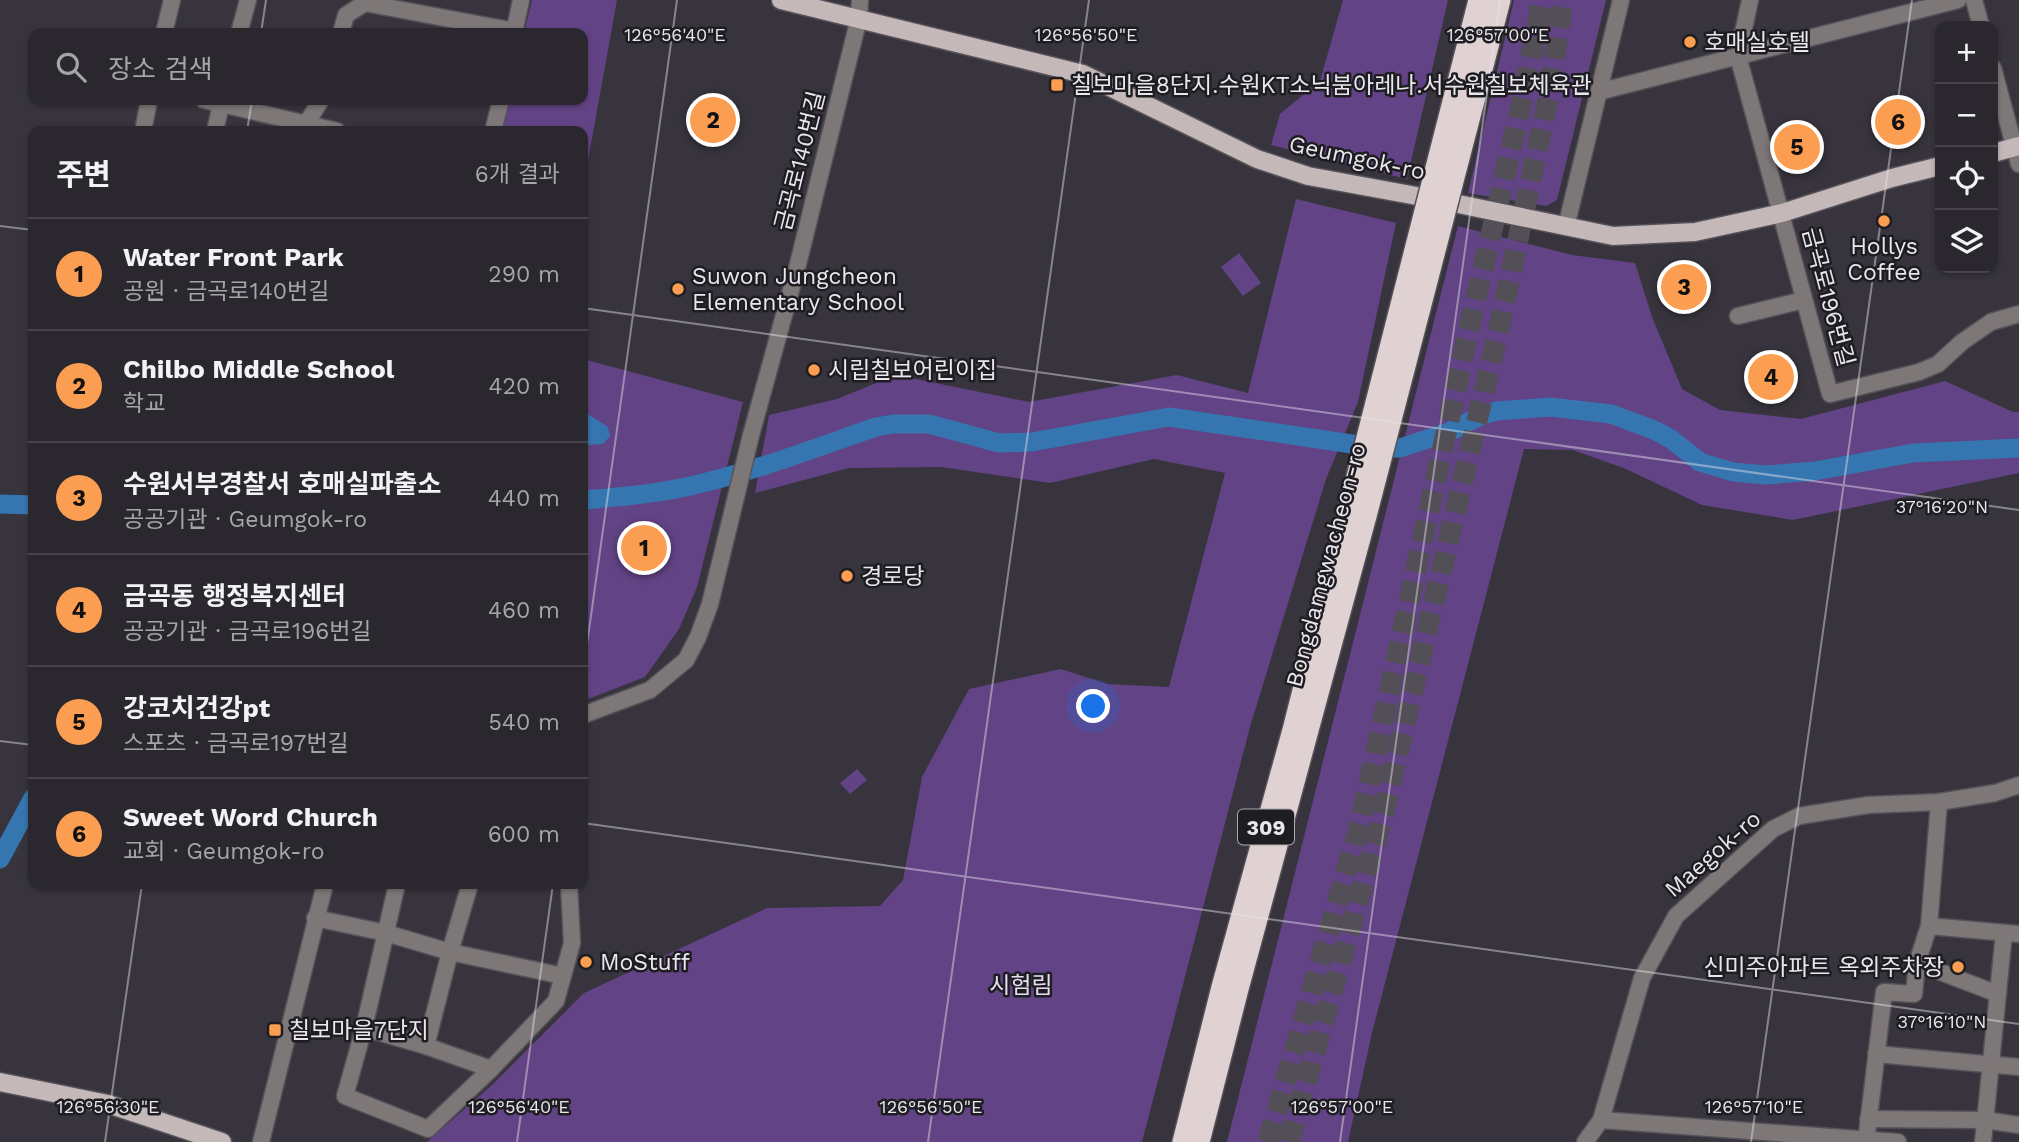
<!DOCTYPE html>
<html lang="ko">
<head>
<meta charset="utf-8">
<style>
	body { margin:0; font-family:"Work Sans","Noto Sans KR",sans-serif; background:#322f36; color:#f1f3f6 }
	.controls { position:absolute; right:21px; top:21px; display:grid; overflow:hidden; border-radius:14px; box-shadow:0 2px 5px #0004 }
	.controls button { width:63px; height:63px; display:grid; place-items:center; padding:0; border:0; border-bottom:2px solid #46444a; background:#2a272e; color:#f1f3f6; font:35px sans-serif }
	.you { position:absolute; left:1094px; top:707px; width:24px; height:24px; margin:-18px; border:5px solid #fff; border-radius:50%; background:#1a73e8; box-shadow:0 0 0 10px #1a73e833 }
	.badge { display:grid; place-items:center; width:46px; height:46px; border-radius:50%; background:#fb9e51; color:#111; font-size:23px; font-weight:700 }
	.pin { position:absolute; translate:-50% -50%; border:4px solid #fff; box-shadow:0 2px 7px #0006 }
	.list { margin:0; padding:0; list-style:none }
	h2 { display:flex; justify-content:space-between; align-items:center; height:91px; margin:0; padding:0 28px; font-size:30px }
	h2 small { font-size:23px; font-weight:400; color:#a5a5aa }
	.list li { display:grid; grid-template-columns:46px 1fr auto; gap:21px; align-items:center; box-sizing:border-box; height:112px; padding:0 28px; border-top:2px solid #46444a }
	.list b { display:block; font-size:26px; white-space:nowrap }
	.list p { margin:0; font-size:23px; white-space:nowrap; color:#a5a5aa }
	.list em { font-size:23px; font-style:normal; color:#a5a5aa }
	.icon { flex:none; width:38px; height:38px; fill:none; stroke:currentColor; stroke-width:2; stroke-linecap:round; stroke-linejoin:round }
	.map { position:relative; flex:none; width:2019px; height:1142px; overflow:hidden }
	.search { position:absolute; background:#2a272e; box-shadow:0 2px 5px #0004; left:28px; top:28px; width:560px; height:77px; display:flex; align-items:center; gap:18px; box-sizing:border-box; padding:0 24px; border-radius:14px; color:#a5a5aa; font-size:26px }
	.panel { position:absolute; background:#2a272e; box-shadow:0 2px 5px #0004; left:28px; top:126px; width:560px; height:763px; border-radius:14px }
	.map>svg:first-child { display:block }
	.green { fill:#624385 }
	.water { fill:#3676b0 }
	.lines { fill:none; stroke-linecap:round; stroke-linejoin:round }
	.river { stroke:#3676b0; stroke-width:19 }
	.highway-tunnel { stroke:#534f57; stroke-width:21; stroke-dasharray:21 10; stroke-linecap:butt }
	.minor-casing { stroke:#545159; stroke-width:19 }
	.major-casing { stroke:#545159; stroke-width:21 }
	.highway-casing { stroke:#545159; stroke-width:24 }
	.minor { stroke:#7d7778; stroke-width:16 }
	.major { stroke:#c4b8b9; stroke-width:18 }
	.highway { stroke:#e0d1d2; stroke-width:21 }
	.highway-bridge-casing { stroke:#545159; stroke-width:24; stroke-linecap:butt }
	.highway-bridge { stroke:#e0d1d2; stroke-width:21 }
	.ticks { fill:none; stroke:#e9e7ed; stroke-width:2; stroke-opacity:0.45 }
	.poi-dot { fill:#fb9e51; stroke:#1e1d21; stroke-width:2.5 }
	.labels { text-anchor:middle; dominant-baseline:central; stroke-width:5; stroke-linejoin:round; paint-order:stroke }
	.shield { fill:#1e1d21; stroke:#acaab0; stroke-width:2 }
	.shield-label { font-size:21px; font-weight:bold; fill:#e9e7ed }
	.poi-label { font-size:23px; fill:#e9e7ed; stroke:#1e1d21; text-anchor:start }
	.street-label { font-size:23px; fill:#e9e7ed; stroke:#1e1d21 }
	.park-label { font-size:23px; fill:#e5ddf1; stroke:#1e1d21 }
	.ticks-label { font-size:18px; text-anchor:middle; fill:#e9e7ed; stroke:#1e1d21; stroke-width:5; stroke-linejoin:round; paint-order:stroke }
</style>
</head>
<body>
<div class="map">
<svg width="2019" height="1142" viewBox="0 0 2019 1142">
	<rect width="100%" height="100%" fill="#38343d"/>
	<g class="green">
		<path d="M532 0H617L583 188V131H501L508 100H583V33H524Z"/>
		<path d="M1343 0H1448L1407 179 1271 145 1280 114 1320 81Z"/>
		<path d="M1514 0H1606L1557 200 1546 206 1468 193Z"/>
		<path d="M1296 199 1396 223 1358 402 1326 479 1250 727 1142 1142H427L493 1084 584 993 767 908 880 906 903 880 922 777 969 689 1061 669 1107 684 1169 687 1225 473 1154 459 1050 483 941 467 849 468 755 493 769 415 837 399 896 375 1029 402 1177 375 1248 393Z"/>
		<path d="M1458 226 1572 255 1635 263 1652 317 1682 389 1720 410 1801 419 1945 381 2013 412H2019V473L1793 520 1702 505 1626 469 1573 450 1524 449 1372 1033 1348 1142H1227Z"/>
		<path d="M1239 253 1261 283 1243 296 1221 267Z"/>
		<path d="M583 359 743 402 697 587 679 629 645 677 583 701Z"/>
		<path d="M857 769 867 780 850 794 840 783Z"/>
	</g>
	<path class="water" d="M583 411 608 427 610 436 603 444 583 445Z"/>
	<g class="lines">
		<g class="river">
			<path d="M583 500C619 497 655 494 690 486 753 472 815 448 876 427L893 424H929L999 443 1032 442 1169 417 1379 448H1400L1449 432 1480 416 1497 411 1550 407 1611 414 1654 430 1671 439 1700 462 1733 472 1766 475 1815 471 1913 453 2019 448"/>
			<path d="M0 504 33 505"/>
			<path d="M0 859 33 798"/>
		</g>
		<g class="highway-tunnel">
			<path d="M1268 1142 1360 824 1468 333 1524 93 1542 0"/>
			<path d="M1289 1142 1385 807 1500 324 1548 99 1563 0"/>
		</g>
		<g class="minor-casing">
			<g id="minor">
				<path d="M1750 0 1738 56 1830 394 1919 372 1938 364 1962 342 1991 322 2019 314"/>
				<path d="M1974 0 1981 26"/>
				<path d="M164 33 172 0"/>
				<path d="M239 33 248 0"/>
				<path d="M341 33 346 15 365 3 514 31"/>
				<path d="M514 33 521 0"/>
				<path d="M1993 68 2019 164"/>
				<path d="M1598 92 1958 0"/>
				<path d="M204 100 337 131"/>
				<path d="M143 131 149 100"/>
				<path d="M215 131 222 100"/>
				<path d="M304 131 306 124 321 100"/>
				<path d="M493 131 501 100"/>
				<path d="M1566 227 1621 0"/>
				<path d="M1738 316 1804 300"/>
				<path d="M583 715 650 690 686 660 698 637 710 604 751 435 797 268 859 18 860 0"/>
				<path d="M397 884 364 1028 345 1096 428 1129 491 1069 556 1001 572 943 569 884"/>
				<path d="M470 884 450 952 563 976"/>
				<path d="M315 918 386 933 450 952 426 1046"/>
				<path d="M1929 926 2019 934"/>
				<path d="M1917 963 1998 994"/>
				<path d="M364 1028 426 1046 491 1069"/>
				<path d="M1876 1054 2019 1067"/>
				<path d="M1868 1119 1985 1120 2019 1125"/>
				<path d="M1601 1120 1898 1142"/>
				<path d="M261 1142 325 884"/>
				<path d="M1585 1142 1601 1120 1642 978 1676 916 1773 829 1799 816 1868 805 1939 802 1995 793 2019 785"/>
				<path d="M1866 1142 1884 992 1914 994 1917 963 1929 926 1939 802"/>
				<path d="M1983 1142 2004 933"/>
			</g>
		</g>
		<g class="major-casing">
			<g id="major">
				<path d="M781 0 1083 74 1257 159 1308 176 1444 201 1613 236 1695 232 1782 213 1892 178 1940 166"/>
				<path d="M1993 153 2019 146"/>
				<path d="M0 1082 108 1104 222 1142"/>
			</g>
		</g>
		<g class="highway-casing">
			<g id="highway">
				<path d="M1459 78 1479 0"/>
				<path d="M1479 81 1500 0"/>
				<path d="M1183 1142 1222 987 1293 730 1348 512"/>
				<path d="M1199 1142 1238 989 1366 516"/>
			</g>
		</g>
		<use href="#minor" class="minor"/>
		<use href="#major" class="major"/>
		<use href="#highway" class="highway"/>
		<g class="highway-bridge-casing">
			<g id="highway-bridge">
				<path d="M1348 512 1459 78"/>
				<path d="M1366 516 1479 81"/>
			</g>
		</g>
		<use href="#highway-bridge" class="highway-bridge"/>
	</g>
	<path class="ticks" d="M261 33 266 0M247 131 252 100M0 226 33 230M583 308 2019 510M583 673 677 0M0 741 33 745M583 823 2019 1024M105 1142 142 884M517 1142 553 884M928 1142 1089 0M1340 1142 1500 0M1751 1142 1912 0"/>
	<g class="poi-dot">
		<circle cx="1690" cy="42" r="7"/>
		<rect x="1050" y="78" width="14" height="14" rx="3.5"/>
		<circle cx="1884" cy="221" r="7"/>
		<circle cx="678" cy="289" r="7"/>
		<circle cx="814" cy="370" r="7"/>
		<circle cx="847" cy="576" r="7"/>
		<circle cx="586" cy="962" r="7"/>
		<circle cx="1958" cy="967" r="7"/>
		<rect x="268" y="1023" width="14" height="14" rx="3.5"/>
	</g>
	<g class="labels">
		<rect class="shield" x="1238" y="809.5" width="56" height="35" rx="5"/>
		<g class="shield-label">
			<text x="1266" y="827">309</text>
		</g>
		<g class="poi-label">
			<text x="1704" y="42">호매실호텔</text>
			<text x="1071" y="85">칠보마을8단지.수원KT소닉붐아레나.서수원칠보체육관</text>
			<text x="1884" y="246" text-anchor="middle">Hollys<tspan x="1884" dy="26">Coffee</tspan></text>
			<text x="692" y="276">Suwon Jungcheon<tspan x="692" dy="26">Elementary School</tspan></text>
			<text x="828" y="370">시립칠보어린이집</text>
			<text x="861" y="576">경로당</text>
			<text x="600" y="962">MoStuff</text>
			<text x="1944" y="967" text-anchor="end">신미주아파트 옥외주차장</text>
			<text x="289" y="1030">칠보마을7단지</text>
		</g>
		<g class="street-label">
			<text transform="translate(1357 158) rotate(12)">Geumgok-ro</text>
			<text transform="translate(800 161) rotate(-76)">금곡로140번길</text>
			<text transform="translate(1828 297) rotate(75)">금곡로196번길</text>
			<text transform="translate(1326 565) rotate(-75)">Bongdamgwacheon-ro</text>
			<text transform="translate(1713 854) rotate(-41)">Maegok-ro</text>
		</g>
		<g class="park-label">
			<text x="1021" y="985">시험림</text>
		</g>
	</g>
	<g class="ticks-label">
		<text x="675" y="41">126°56'40"E</text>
		<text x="1086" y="41">126°56'50"E</text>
		<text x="1498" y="41">126°57'00"E</text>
		<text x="1942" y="513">37°16'20"N</text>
		<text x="1942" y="1028">37°16'10"N</text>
		<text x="108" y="1113">126°56'30"E</text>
		<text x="519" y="1113">126°56'40"E</text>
		<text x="931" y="1113">126°56'50"E</text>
		<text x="1342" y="1113">126°57'00"E</text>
		<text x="1754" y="1113">126°57'10"E</text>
	</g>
</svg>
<div class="controls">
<button>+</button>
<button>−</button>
<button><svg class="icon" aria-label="locate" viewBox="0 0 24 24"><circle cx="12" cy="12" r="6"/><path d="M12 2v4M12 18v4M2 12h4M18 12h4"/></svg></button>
<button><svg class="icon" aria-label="layers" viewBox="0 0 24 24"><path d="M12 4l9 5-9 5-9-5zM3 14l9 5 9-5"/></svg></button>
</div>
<div class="you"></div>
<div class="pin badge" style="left:644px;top:548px">1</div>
<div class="pin badge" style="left:713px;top:120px">2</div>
<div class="pin badge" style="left:1684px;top:287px">3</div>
<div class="pin badge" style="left:1771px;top:377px">4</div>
<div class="pin badge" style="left:1797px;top:147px">5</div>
<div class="pin badge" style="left:1898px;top:122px">6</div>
<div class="search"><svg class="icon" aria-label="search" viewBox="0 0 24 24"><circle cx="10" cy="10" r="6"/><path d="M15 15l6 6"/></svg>장소 검색</div>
<section class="panel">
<h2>주변<small>6개 결과</small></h2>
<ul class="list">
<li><span class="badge">1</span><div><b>Water Front Park</b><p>공원 · 금곡로140번길</p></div><em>290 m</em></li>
<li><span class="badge">2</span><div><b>Chilbo Middle School</b><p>학교</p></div><em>420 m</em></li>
<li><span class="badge">3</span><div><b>수원서부경찰서 호매실파출소</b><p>공공기관 · Geumgok-ro</p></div><em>440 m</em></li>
<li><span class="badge">4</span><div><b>금곡동 행정복지센터</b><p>공공기관 · 금곡로196번길</p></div><em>460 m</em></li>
<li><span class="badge">5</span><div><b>강코치건강pt</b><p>스포츠 · 금곡로197번길</p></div><em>540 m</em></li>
<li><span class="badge">6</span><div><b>Sweet Word Church</b><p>교회 · Geumgok-ro</p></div><em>600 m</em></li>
</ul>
</section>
</div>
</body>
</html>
